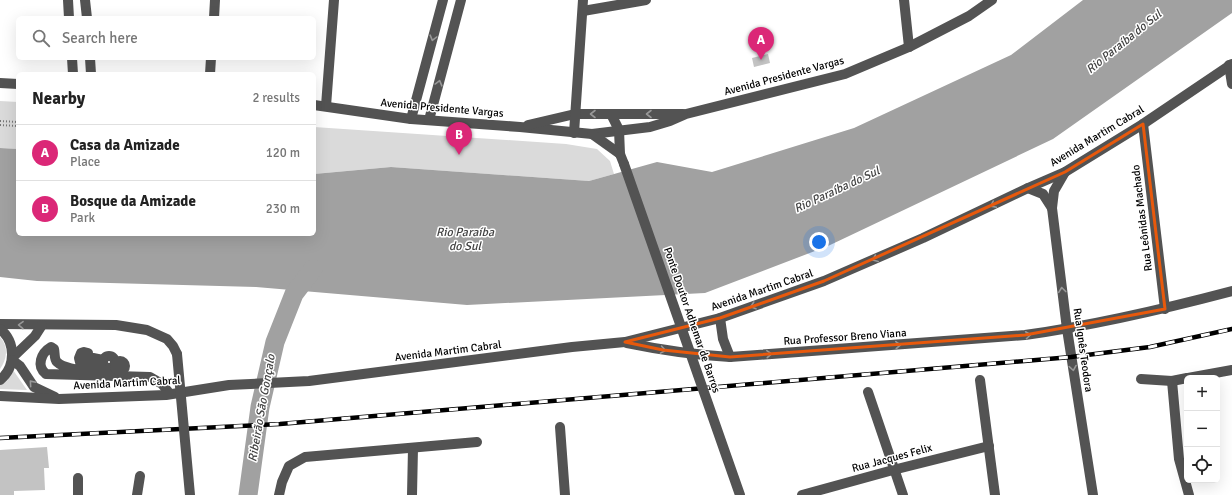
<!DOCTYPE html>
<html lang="en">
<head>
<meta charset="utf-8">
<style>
	body { margin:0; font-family:Signika,sans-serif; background:#f6f6f6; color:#222 }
	.controls { position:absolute; right:12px; bottom:12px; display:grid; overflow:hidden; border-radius:6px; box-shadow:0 4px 16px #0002 }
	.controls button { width:36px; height:36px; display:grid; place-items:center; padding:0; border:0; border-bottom:1px solid #e0e0e0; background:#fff; color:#222; font:20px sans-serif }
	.you { position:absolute; left:819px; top:242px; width:14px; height:14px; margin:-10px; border:3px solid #fff; border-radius:50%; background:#1a73e8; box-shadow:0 0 0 6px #1a73e833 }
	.badge { display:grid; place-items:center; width:26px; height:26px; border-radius:50%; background:#db2777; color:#fff; font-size:13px; font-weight:700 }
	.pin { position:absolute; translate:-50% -33px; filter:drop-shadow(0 1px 2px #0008) }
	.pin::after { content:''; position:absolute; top:21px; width:14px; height:12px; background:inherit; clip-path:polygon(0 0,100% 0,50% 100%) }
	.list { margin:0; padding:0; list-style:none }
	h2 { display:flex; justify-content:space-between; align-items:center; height:52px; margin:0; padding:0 16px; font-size:17px }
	h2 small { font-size:13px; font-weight:400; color:#767676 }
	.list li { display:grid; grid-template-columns:26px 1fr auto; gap:12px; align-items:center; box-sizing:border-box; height:56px; padding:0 16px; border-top:1px solid #e0e0e0 }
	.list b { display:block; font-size:15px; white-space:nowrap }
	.list p { margin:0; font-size:13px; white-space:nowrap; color:#767676 }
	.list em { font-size:13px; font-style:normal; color:#767676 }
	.icon { flex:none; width:22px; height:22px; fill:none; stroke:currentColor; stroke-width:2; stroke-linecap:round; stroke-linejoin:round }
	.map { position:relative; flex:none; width:1232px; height:495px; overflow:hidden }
	.search { position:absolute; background:#fff; box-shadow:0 4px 16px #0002; left:16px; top:16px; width:300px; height:44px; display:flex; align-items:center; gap:10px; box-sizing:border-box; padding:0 14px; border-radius:6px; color:#767676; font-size:15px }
	.panel { position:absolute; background:#fff; box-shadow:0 4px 16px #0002; left:16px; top:72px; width:300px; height:164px; border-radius:6px }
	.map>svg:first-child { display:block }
	.green { fill:#dadada }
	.water { fill:#a1a1a1 }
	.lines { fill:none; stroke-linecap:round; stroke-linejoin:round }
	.river { stroke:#a1a1a1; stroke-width:19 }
	.building { fill:#c3c3c3 }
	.path { stroke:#757575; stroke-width:2; stroke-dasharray:1 2; stroke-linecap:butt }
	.minor { stroke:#535353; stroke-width:10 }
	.rail-casing { stroke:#000; stroke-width:4.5 }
	.rail { stroke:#fff; stroke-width:3; stroke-dasharray:9; stroke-linecap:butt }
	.minor-bridge { stroke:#535353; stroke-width:10 }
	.oneway { stroke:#989898 }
	.marked { fill:none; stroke:#e8590c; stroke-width:3; stroke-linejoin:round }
	.labels { text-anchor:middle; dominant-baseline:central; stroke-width:3; stroke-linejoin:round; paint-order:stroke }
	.street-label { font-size:11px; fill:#000; stroke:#fff }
	.water-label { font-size:12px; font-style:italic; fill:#424242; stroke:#fff }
</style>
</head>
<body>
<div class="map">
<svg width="1232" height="495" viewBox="0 0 1232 495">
	<rect width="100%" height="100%" fill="#fff"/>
	<g class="green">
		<path d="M0 101 18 102V149L0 148Z"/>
		<path d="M314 127 566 144 597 149 610 161 614 174 589 181 391 167 314 174Z"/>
		<path d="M0 337C9 347 7 359 0 369Z"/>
		<path d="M13 370 27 390 0 389V385L7 381Z"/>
	</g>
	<path class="water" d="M1083 0H1232V13L1053 139 828 246 705 293 467 305 256 287 37 281 0 277V148L18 149V234H314V174L391 167 589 181 657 162 712 172 854 128 1011 55Z"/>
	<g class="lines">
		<path class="river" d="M248 495 260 407 275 342 294 294 313 269"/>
	</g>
	<g class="building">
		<path d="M768 54 770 63 754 67 752 58Z"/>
		<path d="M47 447 49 468H44L45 490 14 491V495H0V450Z"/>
	</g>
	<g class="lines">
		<g class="path">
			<path d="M0 121 18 122"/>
			<path d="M0 125 18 126"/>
		</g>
		<g class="minor">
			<path d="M68 0 69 18"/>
			<path d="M85 0 87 18"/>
			<path d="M904 0 909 47"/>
			<path d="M583 11 646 0"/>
			<path d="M214 18 215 0"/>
			<path d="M72 58 73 74"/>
			<path d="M90 58 91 74"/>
			<path d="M1229 65 1232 84"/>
			<path d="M210 74 211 58"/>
			<path d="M0 83 18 84"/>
			<path d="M314 105 411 119 520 127 592 134 650 127 670 121 686 114 845 74 909 47 969 16 992 0"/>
			<path d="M326 106 334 0"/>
			<path d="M611 114 619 130 620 154 624 164"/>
			<path d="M411 119 443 0"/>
			<path d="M429 120 461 0"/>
			<path d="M1143 124 1165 309"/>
			<path d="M528 125 575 114H683"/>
			<path d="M574 133 583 0"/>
			<path d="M592 134 620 154"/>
			<path d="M1065 172 1054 191 1052 208 1067 329 1093 495"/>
			<path d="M1028 188 1043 194 1052 208"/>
			<path d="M720 318 723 339 730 357"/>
			<path d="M0 324 116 325 147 330 167 339 173 346 177 354"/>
			<path d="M0 329C16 342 16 367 0 380"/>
			<path d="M627 343C661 350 695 355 730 357L1025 335C1095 325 1164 309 1232 291"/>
			<circle cx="109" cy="362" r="6"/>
			<path d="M12 358 35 336 42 325"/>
			<path d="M12 360 20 366 34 387 55 397"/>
			<path d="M103 360 88 357V353L84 352 81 353 79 358 80 362H90L101 367V370L98 372C88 371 65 370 57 362 54 359 55 353 54 349L51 347C41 353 36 366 46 374L150 377 162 384 170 394"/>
			<circle cx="120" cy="366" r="5"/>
			<path d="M1188 378 1232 370"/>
			<path d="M1141 379 1172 381 1187 378"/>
			<path d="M980 380 995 495"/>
			<path d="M1172 381 1179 459 1189 495"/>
			<path d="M868 392 903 495"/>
			<path d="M0 396 59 399 166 395 229 385 309 381 572 347 625 342 720 318 824 281 923 238 1028 188 1065 172 1143 124 1232 64"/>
			<path d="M560 427 565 495"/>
			<path d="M78 478V495"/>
			<path d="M137 495 140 476"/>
			<path d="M279 495 282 482 289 466 305 457 477 442"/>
			<path d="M412 495 413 448"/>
			<path d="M802 495 893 470 989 446"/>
		</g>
		<g class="rail-casing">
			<path id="rail" d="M0 438 280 424 1071 357 1150 347 1232 329"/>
		</g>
		<use href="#rail" class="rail"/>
		<g class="minor-bridge">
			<path d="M624 164 740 495"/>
			<path d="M177 354 190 495"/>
		</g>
	</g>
	<defs><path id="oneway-chevron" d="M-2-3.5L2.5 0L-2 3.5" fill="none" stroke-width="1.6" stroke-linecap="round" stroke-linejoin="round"/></defs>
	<g class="oneway">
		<use href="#oneway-chevron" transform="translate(433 38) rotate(105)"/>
		<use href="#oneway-chevron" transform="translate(439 83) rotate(-75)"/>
		<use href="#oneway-chevron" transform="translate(593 114) rotate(180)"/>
		<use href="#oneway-chevron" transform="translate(649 114) rotate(180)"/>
		<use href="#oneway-chevron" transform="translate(993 205) rotate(154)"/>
		<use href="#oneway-chevron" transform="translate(875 259) rotate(157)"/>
		<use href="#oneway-chevron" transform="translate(1062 290) rotate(-97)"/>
		<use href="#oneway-chevron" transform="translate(753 306) rotate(161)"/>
		<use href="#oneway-chevron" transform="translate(21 325) rotate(-179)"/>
		<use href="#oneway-chevron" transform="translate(1028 335) rotate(-7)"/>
		<use href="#oneway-chevron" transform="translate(898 345) rotate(-4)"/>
		<use href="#oneway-chevron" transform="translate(663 350) rotate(10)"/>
		<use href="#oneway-chevron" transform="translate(769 354) rotate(-4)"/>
		<use href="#oneway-chevron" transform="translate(1073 368) rotate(81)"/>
		<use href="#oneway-chevron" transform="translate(32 383) rotate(-131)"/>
	</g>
	<path class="marked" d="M1143 124 1165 309 1025 335 730 357 663 350 625 342 720 318 824 281 1065 172Z"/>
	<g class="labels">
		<g class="street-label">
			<text transform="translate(784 76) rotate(-15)">Avenida Presidente Vargas</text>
			<text transform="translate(442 108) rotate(5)">Avenida Presidente Vargas</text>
			<text transform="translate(1097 136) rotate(-31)">Avenida Martim Cabral</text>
			<text transform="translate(1142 218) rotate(-97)">Rua Leônidas Machado</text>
			<text transform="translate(762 290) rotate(-19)">Avenida Martim Cabral</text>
			<text transform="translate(692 320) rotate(71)">Ponte Doutor Adhemar de Barros</text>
			<text transform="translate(845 337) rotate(-4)">Rua Professor Breno Viana</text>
			<text transform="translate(1083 350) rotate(82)">Rua Ignês Teodora</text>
			<text transform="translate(448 351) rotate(-7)">Avenida Martim Cabral</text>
			<text transform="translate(127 383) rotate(-3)">Avenida Martim Cabral</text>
			<text transform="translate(892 458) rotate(-15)">Rua Jacques Felix</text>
		</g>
		<g class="water-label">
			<text transform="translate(1124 42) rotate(-39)">Rio Paraíba do Sul</text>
			<text transform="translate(837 190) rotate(-25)">Rio Paraíba do Sul</text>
			<text x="465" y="232">Rio Paraíba<tspan x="465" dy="14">do Sul</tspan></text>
			<text transform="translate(262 408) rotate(-80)">Ribeirão São Gonçalo</text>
		</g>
	</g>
</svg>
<div class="controls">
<button>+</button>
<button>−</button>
<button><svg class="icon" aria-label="locate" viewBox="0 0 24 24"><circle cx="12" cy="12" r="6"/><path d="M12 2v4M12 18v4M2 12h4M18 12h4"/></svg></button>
</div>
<div class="you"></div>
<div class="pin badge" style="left:761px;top:60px">A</div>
<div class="pin badge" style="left:459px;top:155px">B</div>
<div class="search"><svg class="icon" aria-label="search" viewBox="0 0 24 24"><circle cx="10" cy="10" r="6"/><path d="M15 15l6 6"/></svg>Search here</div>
<section class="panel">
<h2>Nearby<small>2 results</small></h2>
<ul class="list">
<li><span class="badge">A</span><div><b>Casa da Amizade</b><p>Place</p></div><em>120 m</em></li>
<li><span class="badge">B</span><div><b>Bosque da Amizade</b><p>Park</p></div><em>230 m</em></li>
</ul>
</section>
</div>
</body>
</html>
